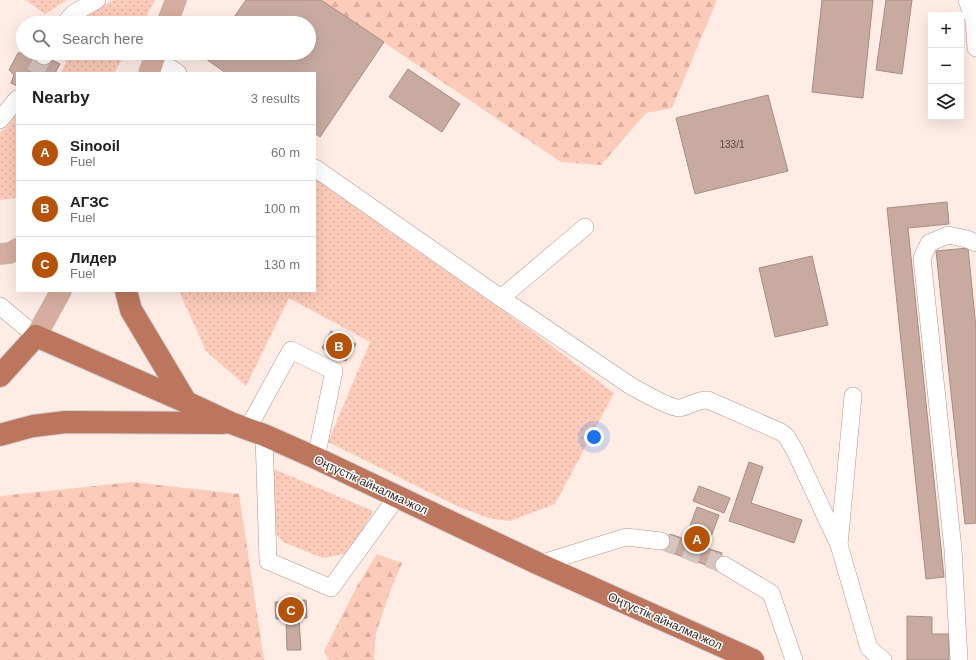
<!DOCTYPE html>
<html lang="en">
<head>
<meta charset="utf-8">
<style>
	body { margin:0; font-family:Helvetica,sans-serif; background:#f2f2f2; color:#222 }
	.controls { position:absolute; right:12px; top:12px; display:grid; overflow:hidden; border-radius:0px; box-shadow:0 4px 16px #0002 }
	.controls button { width:36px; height:36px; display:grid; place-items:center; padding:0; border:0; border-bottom:1px solid #e0e0e0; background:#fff; color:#222; font:20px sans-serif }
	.you { position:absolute; left:594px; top:437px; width:14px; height:14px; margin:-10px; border:3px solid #fff; border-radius:50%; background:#1a73e8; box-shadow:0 0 0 6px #1a73e833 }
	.badge { display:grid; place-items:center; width:26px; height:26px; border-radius:50%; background:#b45309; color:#fff; font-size:13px; font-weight:700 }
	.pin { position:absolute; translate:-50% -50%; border:2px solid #fff; box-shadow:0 1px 4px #0006 }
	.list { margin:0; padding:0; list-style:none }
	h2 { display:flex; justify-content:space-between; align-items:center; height:52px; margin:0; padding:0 16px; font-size:17px }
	h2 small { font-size:13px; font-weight:400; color:#767676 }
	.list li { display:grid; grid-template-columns:26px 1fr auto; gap:12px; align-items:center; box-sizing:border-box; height:56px; padding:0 16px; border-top:1px solid #e0e0e0 }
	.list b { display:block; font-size:15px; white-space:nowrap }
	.list p { margin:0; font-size:13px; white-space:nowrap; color:#767676 }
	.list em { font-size:13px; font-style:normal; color:#767676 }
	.icon { flex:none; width:22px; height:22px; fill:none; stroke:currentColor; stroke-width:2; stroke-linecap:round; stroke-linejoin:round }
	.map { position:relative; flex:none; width:976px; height:660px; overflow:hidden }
	.search { position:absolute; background:#fff; box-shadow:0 4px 16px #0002; left:16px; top:16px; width:300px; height:44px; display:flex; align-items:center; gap:10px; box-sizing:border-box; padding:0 14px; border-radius:22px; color:#767676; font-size:15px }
	.panel { position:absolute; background:#fff; box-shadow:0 4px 16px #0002; left:16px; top:72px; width:300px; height:220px; border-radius:0px }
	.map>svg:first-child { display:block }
	.grass { fill:url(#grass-dots) }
	.forest { fill:url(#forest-firs) }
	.building { fill:#c8aaa0; stroke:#a88c82 }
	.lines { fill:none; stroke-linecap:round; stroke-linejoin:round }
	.minor-tunnel { stroke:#d7c5bf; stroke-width:17; stroke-dasharray:17 8; stroke-linecap:butt }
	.minor-casing { stroke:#b3968c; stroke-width:18 }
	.major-casing { stroke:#d3d0cf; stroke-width:22 }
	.highway-casing { stroke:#d3d0cf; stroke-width:24 }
	.minor { stroke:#fff; stroke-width:17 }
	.major { stroke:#d6ad9e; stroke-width:21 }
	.highway { stroke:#bb765d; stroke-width:22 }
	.labels { text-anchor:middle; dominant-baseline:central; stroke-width:3; stroke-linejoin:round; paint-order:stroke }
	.number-label { font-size:10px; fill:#5b4b45 }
	.street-label { font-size:12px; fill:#372b27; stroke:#fdfdfd }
</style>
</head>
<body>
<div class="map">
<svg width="976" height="660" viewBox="0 0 976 660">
	<defs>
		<pattern id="grass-dots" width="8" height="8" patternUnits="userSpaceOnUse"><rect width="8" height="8" fill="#fdcbb9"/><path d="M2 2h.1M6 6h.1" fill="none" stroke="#d9ae9f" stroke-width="1.8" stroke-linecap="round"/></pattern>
		<pattern id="forest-firs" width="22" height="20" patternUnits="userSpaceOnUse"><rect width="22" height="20" fill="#fdcbb9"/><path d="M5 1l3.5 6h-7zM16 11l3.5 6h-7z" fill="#d9ae9f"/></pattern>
	</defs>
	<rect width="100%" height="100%" fill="#ffece5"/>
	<g class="grass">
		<path d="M26 0H67L45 14Z"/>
		<path d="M115 0H155L143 23H75L94 10Z"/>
		<path d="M64 53H126L114 73H61L66 63Z"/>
		<path d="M17 114V198L0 200V132L8 126Z"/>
		<path d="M315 179 536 334 614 393 555 504 510 521 488 518 455 505 328 442 370 342 289 298 246 386 206 351 179 291H315Z"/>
		<path d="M271 468 373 511 357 541 348 553 323 558 283 542 270 527Z"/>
	</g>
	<g class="forest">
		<path d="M321 0H717L672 108 646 113 601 165 561 162Z"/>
		<path d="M132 482 239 494 264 660H0V496Z"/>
		<path d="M377 554 402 563 389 594 376 633 374 660H329L324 651 357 586Z"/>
	</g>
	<g class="building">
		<path d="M246 0H321L384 42 320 137 315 133V73H226L206 59 210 53H309V23H230Z"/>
		<path d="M822 0H873L863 98 812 92Z"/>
		<path d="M886 0H912L902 74 876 70Z"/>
		<path d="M23 51V53H38L60 64 55 73H17V86L11 83 14 75 9 70 18 53H22Z"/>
		<path d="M408 69 460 104 442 132 389 97Z"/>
		<path d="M768 95 788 171 695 194 676 118Z"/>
		<path d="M947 202 949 224 908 228 944 577 926 579 887 208Z"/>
		<path d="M968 248 976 328V523L965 524 936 251Z"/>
		<path d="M812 256 828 325 775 337 759 268Z"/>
		<path d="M331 331 356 344 346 361 322 348Z"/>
		<path d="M749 462 763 467 751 503 802 520 794 543 729 521Z"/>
		<path d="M699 486 730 498 724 513 693 501Z"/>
		<path d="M697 507 719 515 707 548 722 553 717 569 664 550 670 534 685 539Z"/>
		<path d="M306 600 307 618H299L301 650H287L286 619H276L275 602Z"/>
		<path d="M907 616 932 617V634H949V660H907Z"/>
	</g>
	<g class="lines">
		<g class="minor-tunnel">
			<path d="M35 73 44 56"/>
			<path d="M661 541 724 565"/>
		</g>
		<g class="minor-casing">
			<g id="minor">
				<path d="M967 0 974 21 976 48"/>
				<path d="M65 23 74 13 97 0"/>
				<path d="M44 56 46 53"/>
				<path d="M154 57 178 73"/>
				<path d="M0 120 17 99"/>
				<path d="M315 168 501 298 585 227"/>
				<path d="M501 298 631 386C640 391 672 409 680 408 690 406 698 399 708 400L781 432 787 437 795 451 839 545"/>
				<path d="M0 306 36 336"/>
				<path d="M853 396 839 545 869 648 883 660"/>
				<path d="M248 428 291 350 334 371 316 458"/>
				<path d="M264 435 268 561 331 588 397 497"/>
				<path d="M539 564 626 537 661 541"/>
				<path d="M724 565 771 593 794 660"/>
				<path d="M959 660 953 549 922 258 929 243 948 235 967 239 976 243"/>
			</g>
		</g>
		<g class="major-casing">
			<g id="major">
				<path d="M167 23 176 0"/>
				<path d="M149 73 156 53"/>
				<path d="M0 254 10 253 17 249"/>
				<path d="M36 336 61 291"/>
			</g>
		</g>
		<g class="highway-casing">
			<g id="highway">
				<path d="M126 291 131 310 186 402"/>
				<path d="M0 376 36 336 186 402 231 423 264 435 316 458 539 564 753 660"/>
				<path d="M0 435 33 426 66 422 223 423"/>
			</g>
		</g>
		<use href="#minor" class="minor"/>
		<use href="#major" class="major"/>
		<use href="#highway" class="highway"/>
	</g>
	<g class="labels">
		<g class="number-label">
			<text x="732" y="144">133/1</text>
		</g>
		<g class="street-label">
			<text transform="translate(371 485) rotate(25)">Оңтүстік айналма жол</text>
			<text transform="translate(665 621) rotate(24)">Оңтүстік айналма жол</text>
		</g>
	</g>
</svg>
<div class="controls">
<button>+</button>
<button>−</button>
<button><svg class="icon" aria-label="layers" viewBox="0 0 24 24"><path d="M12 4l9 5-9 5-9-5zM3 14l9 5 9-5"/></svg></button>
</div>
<div class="you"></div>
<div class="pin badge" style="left:697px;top:539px">A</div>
<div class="pin badge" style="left:339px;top:346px">B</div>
<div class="pin badge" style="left:291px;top:610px">C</div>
<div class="search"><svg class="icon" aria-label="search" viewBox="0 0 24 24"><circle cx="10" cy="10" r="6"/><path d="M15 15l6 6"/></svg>Search here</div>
<section class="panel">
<h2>Nearby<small>3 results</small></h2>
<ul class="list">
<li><span class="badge">A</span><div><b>Sinooil</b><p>Fuel</p></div><em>60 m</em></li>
<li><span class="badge">B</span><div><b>АГЗС</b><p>Fuel</p></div><em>100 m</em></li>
<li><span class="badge">C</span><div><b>Лидер</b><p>Fuel</p></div><em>130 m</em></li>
</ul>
</section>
</div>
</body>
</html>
